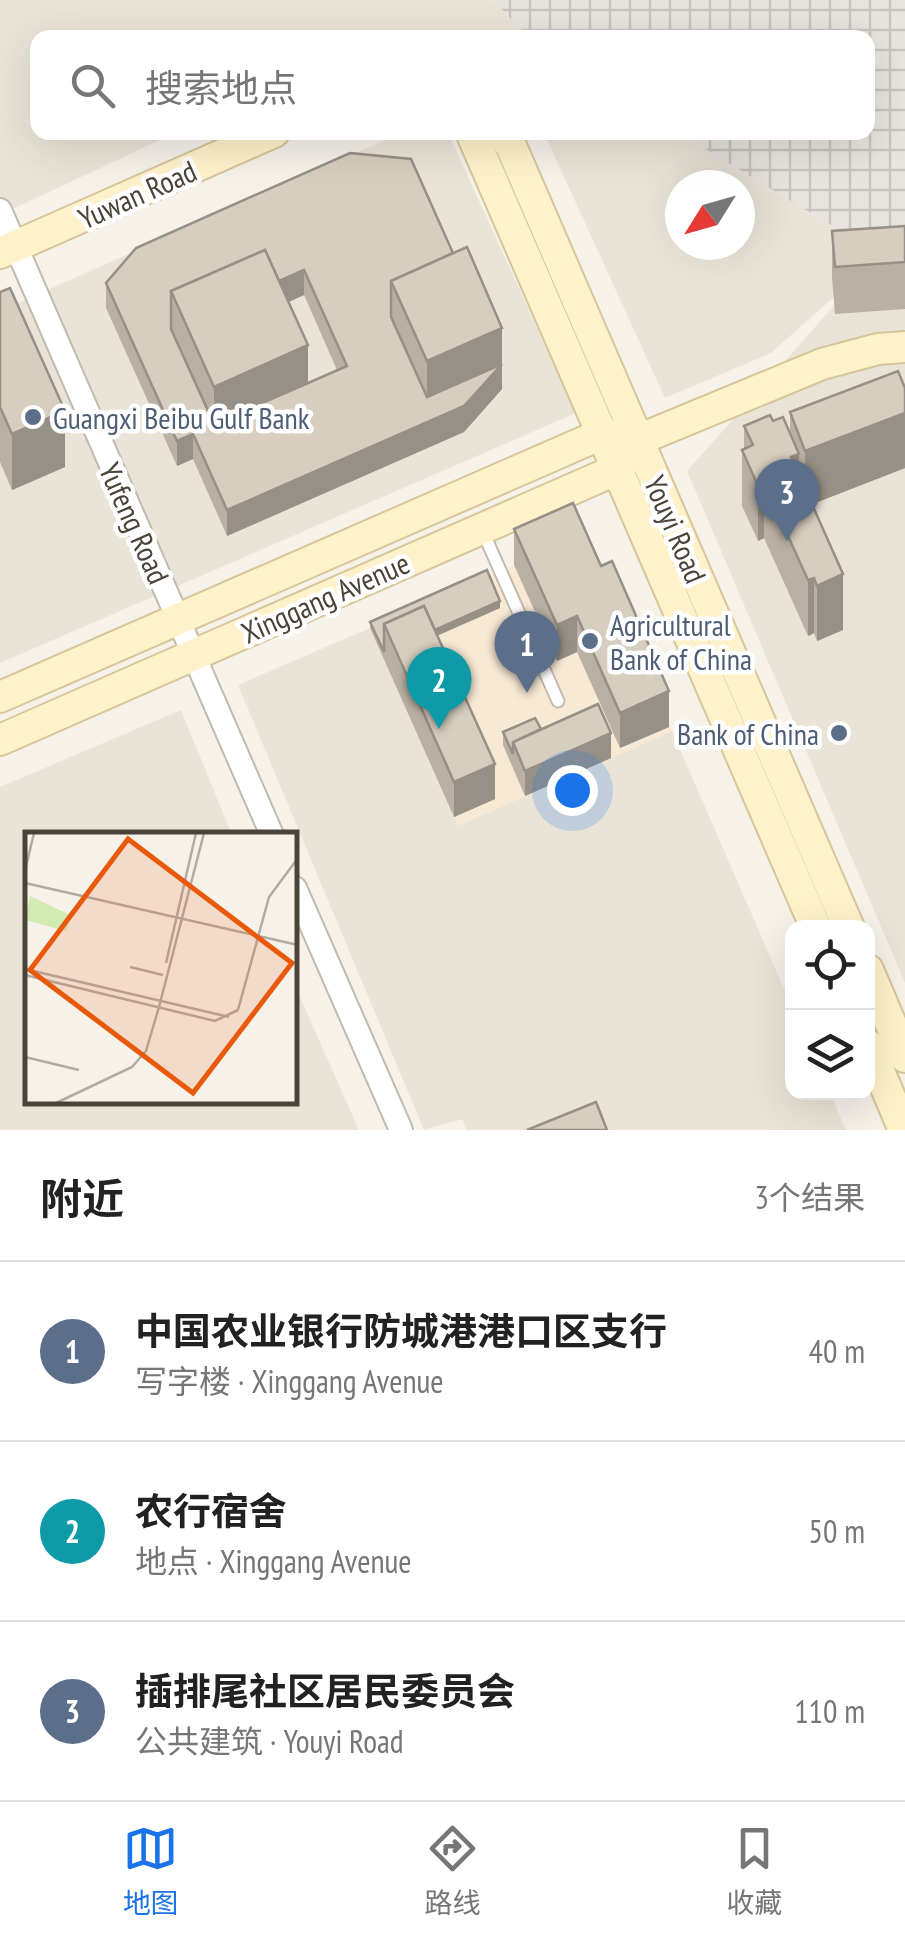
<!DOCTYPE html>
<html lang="zh">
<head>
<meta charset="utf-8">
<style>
	body { margin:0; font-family:"PT Sans Narrow","Noto Sans SC",sans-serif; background:#f6f6f6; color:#222 }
	.controls { position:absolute; right:30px; bottom:30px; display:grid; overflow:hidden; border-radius:20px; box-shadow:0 10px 40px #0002 }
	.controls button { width:90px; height:90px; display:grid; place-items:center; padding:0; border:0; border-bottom:2px solid #e0e0e0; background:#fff; color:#222; font:50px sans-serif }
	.compass { position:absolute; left:665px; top:170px; width:90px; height:90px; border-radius:50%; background:#fff; box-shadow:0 10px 40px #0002; rotate:233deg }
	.you { position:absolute; left:572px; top:790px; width:35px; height:35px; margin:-25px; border:8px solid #fff; border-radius:50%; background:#1a73e8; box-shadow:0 0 0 15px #1a73e833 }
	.badge { display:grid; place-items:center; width:65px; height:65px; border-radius:50%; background:#1a73e8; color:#fff; font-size:32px; font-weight:700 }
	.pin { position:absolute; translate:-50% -82px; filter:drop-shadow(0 2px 5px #0008) }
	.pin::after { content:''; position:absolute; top:52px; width:35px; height:30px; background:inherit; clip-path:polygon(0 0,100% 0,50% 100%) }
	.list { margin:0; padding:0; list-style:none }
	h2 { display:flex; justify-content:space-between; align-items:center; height:130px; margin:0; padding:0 40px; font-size:42px }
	h2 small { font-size:32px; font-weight:400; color:#767676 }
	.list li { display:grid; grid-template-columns:65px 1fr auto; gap:30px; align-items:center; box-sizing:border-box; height:180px; padding:0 40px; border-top:2px solid #e0e0e0 }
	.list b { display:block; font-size:38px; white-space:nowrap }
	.list p { margin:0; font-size:32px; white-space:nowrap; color:#767676 }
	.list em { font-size:32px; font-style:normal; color:#767676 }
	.icon { flex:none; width:55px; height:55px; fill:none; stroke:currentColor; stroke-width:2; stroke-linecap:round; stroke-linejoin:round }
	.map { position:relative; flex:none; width:905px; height:1130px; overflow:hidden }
	.search { position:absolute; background:#fff; box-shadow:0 10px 40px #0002; left:30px; right:30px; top:30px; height:110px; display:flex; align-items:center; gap:25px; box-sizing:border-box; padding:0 35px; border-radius:20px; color:#767676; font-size:38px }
	.sheet { height:670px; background:#fff }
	nav { display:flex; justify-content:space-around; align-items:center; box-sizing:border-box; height:140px; border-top:2px solid #e0e0e0; background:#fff; font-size:28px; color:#767676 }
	nav a { display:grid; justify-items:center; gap:5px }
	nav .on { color:#1a73e8 }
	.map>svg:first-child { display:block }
	.residential { fill:#eae4d8; fill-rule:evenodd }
	.commercial { fill:#f8e9d5 }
	.industrial { fill:url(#industrial-grid) }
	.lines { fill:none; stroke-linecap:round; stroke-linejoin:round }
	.lane-casing { stroke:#c2baac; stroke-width:15 }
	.street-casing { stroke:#c2baac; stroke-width:26 }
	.secondary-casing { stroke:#d7c699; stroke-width:34 }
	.lane { stroke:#fff; stroke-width:11 }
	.street { stroke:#fff; stroke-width:22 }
	.secondary { stroke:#fff2cb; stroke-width:30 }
	.wall { fill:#bab1a4; fill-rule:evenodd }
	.shaded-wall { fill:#979086 }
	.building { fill:#d8cebf; stroke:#979086; stroke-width:2.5; fill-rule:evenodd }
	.service-dot { fill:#5c6f8a; stroke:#fff; stroke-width:4 }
	.labels { text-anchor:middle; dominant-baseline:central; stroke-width:9; stroke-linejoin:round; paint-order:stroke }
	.street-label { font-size:30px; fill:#4a4338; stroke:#fff }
	.service-label { font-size:30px; fill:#4e5e75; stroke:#fff; text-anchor:start }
	.inset-road { fill:none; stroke:#b1aca3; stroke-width:2.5 }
	.view { fill:#e8590c; fill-opacity:0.15; stroke:#e8590c; stroke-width:5 }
	.inset-edge { fill:none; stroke:#4a4338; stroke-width:5 }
</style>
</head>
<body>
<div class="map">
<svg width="905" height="1130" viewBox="0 0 905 1130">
	<defs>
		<pattern id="industrial-grid" width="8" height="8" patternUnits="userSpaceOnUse" patternTransform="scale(2.5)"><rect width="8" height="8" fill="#e8e4df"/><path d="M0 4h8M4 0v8" fill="none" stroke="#c8c5c0"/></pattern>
	</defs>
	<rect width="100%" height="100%" fill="#f6f2ea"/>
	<g class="residential">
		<path d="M0 0H493L528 37 38 38V132L175 133 0 215Z"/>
		<path d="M401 133H448L576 413 0 663V311Z"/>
		<path d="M544 133H679L880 255 905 252V983L687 471 871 264 771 353 665 398ZM680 185H740V245H680Z"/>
		<path d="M370 628 458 825 672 731 792 1007V1092L830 1093 846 1130H467L462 1119 424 1130 238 685Z"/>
		<path d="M181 710 232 835H28V1102H295V986L359 1130H0V787Z"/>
	</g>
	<path class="commercial" d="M573 539 612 596 672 731 458 826 370 628Z"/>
	<path class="industrial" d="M493 0H905V252L880 255 679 133 868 132V38L528 37Z"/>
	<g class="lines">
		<g class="lane-casing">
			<path id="lane" d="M483 532 558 701"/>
		</g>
		<g class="street-casing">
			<g id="street">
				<path d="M0 210 272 835"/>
				<path d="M295 888 401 1130"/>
			</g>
		</g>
		<g class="secondary-casing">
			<g id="secondary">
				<path d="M471 132 816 928"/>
				<path d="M501 132 511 146 849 928"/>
				<path d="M0 253 274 132"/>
				<path d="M0 697 602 434 622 437"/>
				<path d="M0 740 618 469 638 440 822 364 878 349 905 347"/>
				<path d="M868 970 905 1057"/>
				<path d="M868 1045 904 1130"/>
			</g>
		</g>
		<use href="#lane" class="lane"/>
		<use href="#street" class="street"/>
		<use href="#secondary" class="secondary"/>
	</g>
	<g class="wall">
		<path d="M350 153 502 389 464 432 227 536 193 459 177 466 106 308V283ZM304 295 337 370 308 383 289 302Z"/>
		<path d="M905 226V309L835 314 832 278V231Z"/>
		<path d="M0 292 65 467 12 490 0 462Z"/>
		<path d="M790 412 905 468 812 504 843 630 817 641 814 633 808 636 764 538 758 541 742 506V450L744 449V426L773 421 790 432Z"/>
		<path d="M514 529 669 727 620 748 577 652 557 661 514 565Z"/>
		<path d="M500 608 437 636 495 799 454 817 370 628V622Z"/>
		<path d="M541 729 611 758 525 796 503 745V732Z"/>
	</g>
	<g class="shaded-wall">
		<path d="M304 270V295L195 344 185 322Z"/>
		<path d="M502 328V389L464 432 227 536V510L427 422V361Z"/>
		<path d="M308 345V408L214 450V387Z"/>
		<path d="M65 411V467L12 490V434Z"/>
		<path d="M905 413V468L805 507V451Z"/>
		<path d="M193 434V459L177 466V441Z"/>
		<path d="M799 454V509L791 457Z"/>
		<path d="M764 483V538L758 541V486Z"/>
		<path d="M843 574V630L817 641V586Z"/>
		<path d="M814 578V633L808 636V580Z"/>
		<path d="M500 601V608L397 653 395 648Z"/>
		<path d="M577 616V652L557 661V625Z"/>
		<path d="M669 691V727L620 748V713Z"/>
		<path d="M611 733V758L525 796V771Z"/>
		<path d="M495 764V799L454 817V782Z"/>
	</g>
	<g class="building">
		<path d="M350 153 411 159 453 253 391 281V317L427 397 502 364 464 406 227 510 193 434 177 441 106 283 136 248ZM265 250 279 281 304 270 347 366 214 424 171 329V291Z"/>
		<path d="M905 226V262L835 267 832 231Z"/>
		<path d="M467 247 502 328 427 361 391 281Z"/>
		<path d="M265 250 308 345 214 387 171 291Z"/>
		<path d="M10 288 65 411 12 434 0 407V292Z"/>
		<path d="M898 371 905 388V413L805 451 790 412Z"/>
		<path d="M770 415 773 421 783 417 799 454 791 457 843 574 817 586 814 578 808 580 764 483 758 486 742 450 753 445 744 426Z"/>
		<path d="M573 503 601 566 612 561 669 691 620 713 577 616 557 625 514 529Z"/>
		<path d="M487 570 500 601 435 630 424 606 384 624V652L370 622Z"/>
		<path d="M424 606 495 764 454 782 384 624Z"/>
		<path d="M598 704 611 733 525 771 513 742Z"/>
		<path d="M535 718 541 729 513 742V754L503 732Z"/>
		<path d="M596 1102 607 1130H527Z"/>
	</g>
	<g class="service-dot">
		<circle cx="33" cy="417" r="10"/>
		<circle cx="590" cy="641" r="10"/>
		<circle cx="839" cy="733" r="10"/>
	</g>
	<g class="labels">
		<g class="street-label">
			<text transform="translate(137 194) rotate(-24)">Yuwan Road</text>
			<text transform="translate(135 523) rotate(66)">Yufeng Road</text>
			<text transform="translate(676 529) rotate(67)">Youyi Road</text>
			<text transform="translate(325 597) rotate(-24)">Xinggang Avenue</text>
		</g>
		<g class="service-label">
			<text x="53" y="417">Guangxi Beibu Gulf Bank</text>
			<text x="610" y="624">Agricultural<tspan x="610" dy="34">Bank of China</tspan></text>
			<text x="819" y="733" text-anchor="end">Bank of China</text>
		</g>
	</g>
	<g transform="translate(25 832)">
		<rect width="272" height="272" fill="#f6f2ea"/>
		<path d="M5 64 45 83 41 99 0 88Z" fill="#d2ebb2"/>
		<path class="inset-road" d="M0 39 9 1M0 51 273 113M141 131 171 1M105 135 138 143M0 137 204 185M0 143 190 189 213 178M134 175 179 1M213 178 244 65 273 26M0 225 54 238M29 272 107 235 121 219 134 175"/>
		<path class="view" d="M103 7 267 131 168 261 5 138Z"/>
		<rect width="272" height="272" class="inset-edge"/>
	</g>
</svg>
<div class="controls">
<button><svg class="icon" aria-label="locate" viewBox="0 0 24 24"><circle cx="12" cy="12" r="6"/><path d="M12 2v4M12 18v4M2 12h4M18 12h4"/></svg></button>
<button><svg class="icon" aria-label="layers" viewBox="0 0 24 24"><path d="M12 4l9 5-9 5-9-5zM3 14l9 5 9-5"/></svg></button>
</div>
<svg class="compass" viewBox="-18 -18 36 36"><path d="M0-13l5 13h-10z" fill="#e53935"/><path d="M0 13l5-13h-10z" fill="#767676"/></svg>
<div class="you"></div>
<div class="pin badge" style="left:527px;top:693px;background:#5c6f8a">1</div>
<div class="pin badge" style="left:439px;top:729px;background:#0f9aa8">2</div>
<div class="pin badge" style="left:787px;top:541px;background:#5c6f8a">3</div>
<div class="search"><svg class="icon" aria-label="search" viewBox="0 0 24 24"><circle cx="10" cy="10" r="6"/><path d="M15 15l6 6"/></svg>搜索地点</div>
</div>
<section class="sheet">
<h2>附近<small>3个结果</small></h2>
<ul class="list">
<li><span class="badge" style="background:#5c6f8a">1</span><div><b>中国农业银行防城港港口区支行</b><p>写字楼 · Xinggang Avenue</p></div><em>40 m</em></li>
<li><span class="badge" style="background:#0f9aa8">2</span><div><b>农行宿舍</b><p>地点 · Xinggang Avenue</p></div><em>50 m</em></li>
<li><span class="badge" style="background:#5c6f8a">3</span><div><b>插排尾社区居民委员会</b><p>公共建筑 · Youyi Road</p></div><em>110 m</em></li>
</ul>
</section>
<nav>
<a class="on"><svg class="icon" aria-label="map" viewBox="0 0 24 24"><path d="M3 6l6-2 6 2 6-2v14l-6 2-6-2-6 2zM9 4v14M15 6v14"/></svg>地图</a>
<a><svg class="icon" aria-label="directions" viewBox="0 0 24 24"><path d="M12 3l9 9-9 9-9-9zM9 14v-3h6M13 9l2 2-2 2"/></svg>路线</a>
<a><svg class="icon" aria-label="saved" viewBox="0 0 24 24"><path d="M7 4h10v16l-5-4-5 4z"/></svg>收藏</a>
</nav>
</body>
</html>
